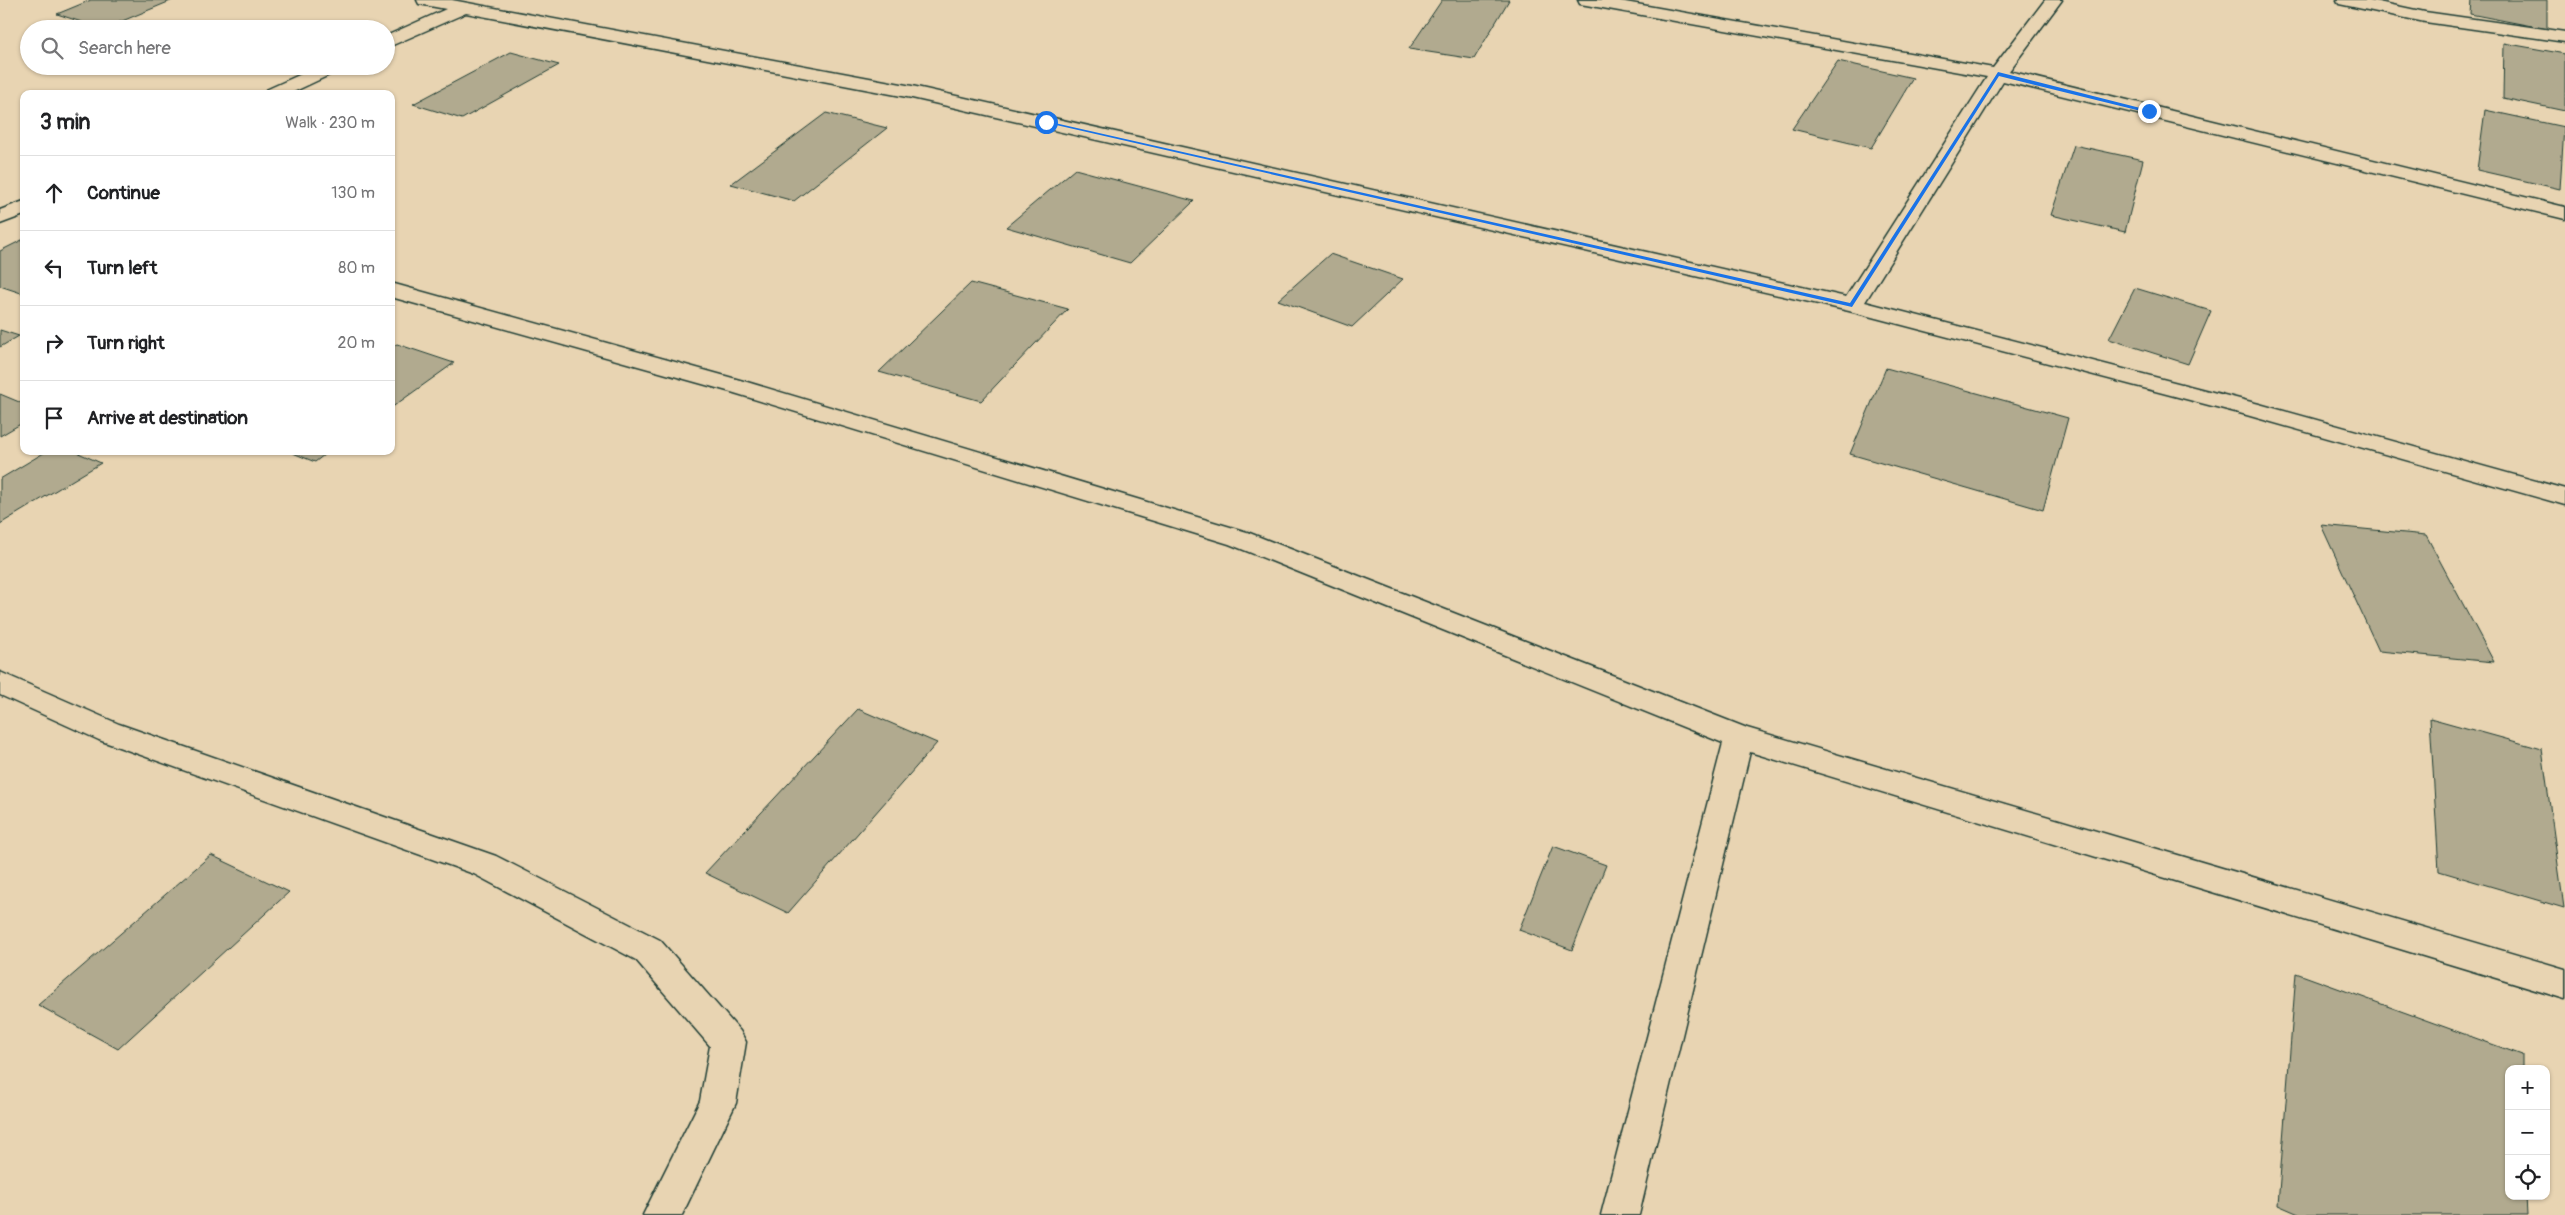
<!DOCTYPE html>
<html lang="en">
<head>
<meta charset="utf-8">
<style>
	body { margin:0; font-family:Pangolin,sans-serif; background:#f2f2f2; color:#202124 }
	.controls { position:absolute; right:15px; bottom:15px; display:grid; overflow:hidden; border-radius:10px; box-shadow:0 1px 4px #0004 }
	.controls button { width:45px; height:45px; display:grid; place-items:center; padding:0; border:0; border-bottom:1px solid #e0e0e0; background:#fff; color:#202124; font:25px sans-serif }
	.stop { position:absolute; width:15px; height:15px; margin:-11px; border:4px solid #1a73e8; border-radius:50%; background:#fff }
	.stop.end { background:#1a73e8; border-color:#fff; box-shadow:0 1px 5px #0008 }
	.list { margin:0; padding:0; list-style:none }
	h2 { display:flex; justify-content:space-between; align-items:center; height:65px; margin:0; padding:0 20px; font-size:21px }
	h2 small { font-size:16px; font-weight:400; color:#757577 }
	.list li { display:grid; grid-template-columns:32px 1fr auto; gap:15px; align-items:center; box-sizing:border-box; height:75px; padding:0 20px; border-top:1px solid #e0e0e0 }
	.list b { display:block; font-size:19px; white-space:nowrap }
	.list em { font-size:16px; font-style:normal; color:#757577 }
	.icon { flex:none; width:28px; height:28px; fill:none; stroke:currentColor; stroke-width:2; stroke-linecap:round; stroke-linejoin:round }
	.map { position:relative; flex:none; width:2565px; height:1215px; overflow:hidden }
	.search { position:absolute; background:#fff; box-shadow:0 1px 4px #0004; left:20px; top:20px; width:375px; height:55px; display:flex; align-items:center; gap:12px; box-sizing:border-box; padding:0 18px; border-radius:28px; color:#757577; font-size:19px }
	.panel { position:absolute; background:#fff; box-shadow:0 1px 4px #0004; left:20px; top:90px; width:375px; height:365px; border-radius:10px }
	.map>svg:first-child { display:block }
	.building { fill:#b1aa8f; stroke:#1f3d34 }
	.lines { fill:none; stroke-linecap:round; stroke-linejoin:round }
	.minor-casing { stroke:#1f3d34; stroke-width:3 }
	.minor { fill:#e8d4b2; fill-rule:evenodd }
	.route { fill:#1a73e8 }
</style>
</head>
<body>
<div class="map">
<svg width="2565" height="1215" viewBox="0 0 2565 1215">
	<rect width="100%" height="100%" fill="#e8d4b2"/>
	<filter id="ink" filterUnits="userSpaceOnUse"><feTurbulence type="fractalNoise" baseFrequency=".02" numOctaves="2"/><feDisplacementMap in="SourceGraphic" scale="10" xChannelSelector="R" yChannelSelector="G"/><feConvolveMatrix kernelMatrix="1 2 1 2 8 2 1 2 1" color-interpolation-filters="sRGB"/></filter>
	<g filter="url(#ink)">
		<g class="building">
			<path d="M91 0H173L103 29 57 14Z"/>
			<path d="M1442 0H1509L1474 59 1409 49Z"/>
			<path d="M2471 0H2547V29L2470 14Z"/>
			<path d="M2504 43 2565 54V111L2503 98Z"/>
			<path d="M511 52 559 65 462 119 413 104Z"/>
			<path d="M1838 61 1913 78 1871 148 1792 129Z"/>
			<path d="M2485 110 2564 127 2560 189 2477 170Z"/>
			<path d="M826 113 887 128 794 201 731 184Z"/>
			<path d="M2074 145 2143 160 2125 232 2051 215Z"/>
			<path d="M1075 169 1194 201 1130 263 1006 227Z"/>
			<path d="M24 239V294L0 286V251Z"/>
			<path d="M1330 254 1403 279 1352 327 1278 300Z"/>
			<path d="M971 283 1068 309 981 401 879 372Z"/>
			<path d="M2135 288 2211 311 2188 364 2109 339Z"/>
			<path d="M0 330 19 336 0 347Z"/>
			<path d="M397 344 454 363 391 408V347Z"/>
			<path d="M1886 368 2068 418 2043 510 1850 454Z"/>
			<path d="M0 394 24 404V422L0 436Z"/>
			<path d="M47 451H74L101 463 0 524V479Z"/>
			<path d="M288 451H329L315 462Z"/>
			<path d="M2321 525 2426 535 2494 662 2379 651Z"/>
			<path d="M858 709 937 743 788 913 705 873Z"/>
			<path d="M2430 718 2542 749 2564 908 2439 871Z"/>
			<path d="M1553 846 1606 865 1572 950 1519 930Z"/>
			<path d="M211 855 289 892 118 1049 38 1005Z"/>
			<path d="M2296 973 2522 1055V1069H2509V1196H2526L2527 1215H2301L2278 1205Z"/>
		</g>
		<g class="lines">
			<g class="minor-casing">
				<g id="minor">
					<path d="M417 0H452L912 86 1846 297 1987 77 1586 5 1580 4 1578 0H1614L1993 68 2045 0H2062L2009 71 2565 207V219L2003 81 1865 302 2259 404 2565 489V505L2243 414 1849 311 912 98 466 13 386 48V36L446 9 419 4Z"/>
					<path d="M2337 0H2369L2425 12 2565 32V42L2425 22 2339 4Z"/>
					<path d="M319 66H343L340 70 289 94H264L266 90Z"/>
					<path d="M24 201V215L0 224V210Z"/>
					<path d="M391 283 747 382 1247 532 1747 728 2565 969V999L1750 752 1639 1215H1601L1723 743 1229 544 731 392 391 297Z"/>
					<path d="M0 672 119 724 496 856 660 940 740 1031 746 1042 736 1103 682 1215H643L700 1101 710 1046 636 960 474 874 99 740 0 695Z"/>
				</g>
			</g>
			<use href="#minor" class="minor"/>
		</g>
	</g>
	<path class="route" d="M1998 72 2152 111 2149 113 1999 76 1852 307 1043 122 1046 121 1850 303Z"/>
</svg>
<div class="controls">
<button>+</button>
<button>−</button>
<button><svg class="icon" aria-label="locate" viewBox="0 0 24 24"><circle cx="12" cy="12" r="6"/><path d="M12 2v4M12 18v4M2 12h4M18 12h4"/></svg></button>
</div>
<div class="stop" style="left:1046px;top:122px"></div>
<div class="stop end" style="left:2149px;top:111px"></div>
<div class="search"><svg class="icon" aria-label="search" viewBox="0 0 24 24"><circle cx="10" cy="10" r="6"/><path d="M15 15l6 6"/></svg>Search here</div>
<section class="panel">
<h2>3 min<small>Walk · 230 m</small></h2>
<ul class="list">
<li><svg class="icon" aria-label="ahead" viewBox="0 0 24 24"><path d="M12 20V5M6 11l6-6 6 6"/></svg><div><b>Continue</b></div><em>130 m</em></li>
<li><svg class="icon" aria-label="left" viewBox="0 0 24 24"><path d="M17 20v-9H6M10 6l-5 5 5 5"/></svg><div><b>Turn left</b></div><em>80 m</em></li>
<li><svg class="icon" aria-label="right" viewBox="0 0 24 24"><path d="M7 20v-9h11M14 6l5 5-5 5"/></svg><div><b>Turn right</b></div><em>20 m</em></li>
<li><svg class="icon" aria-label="arrive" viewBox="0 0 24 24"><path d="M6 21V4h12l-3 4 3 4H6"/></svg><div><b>Arrive at destination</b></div></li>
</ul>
</section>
</div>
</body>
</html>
